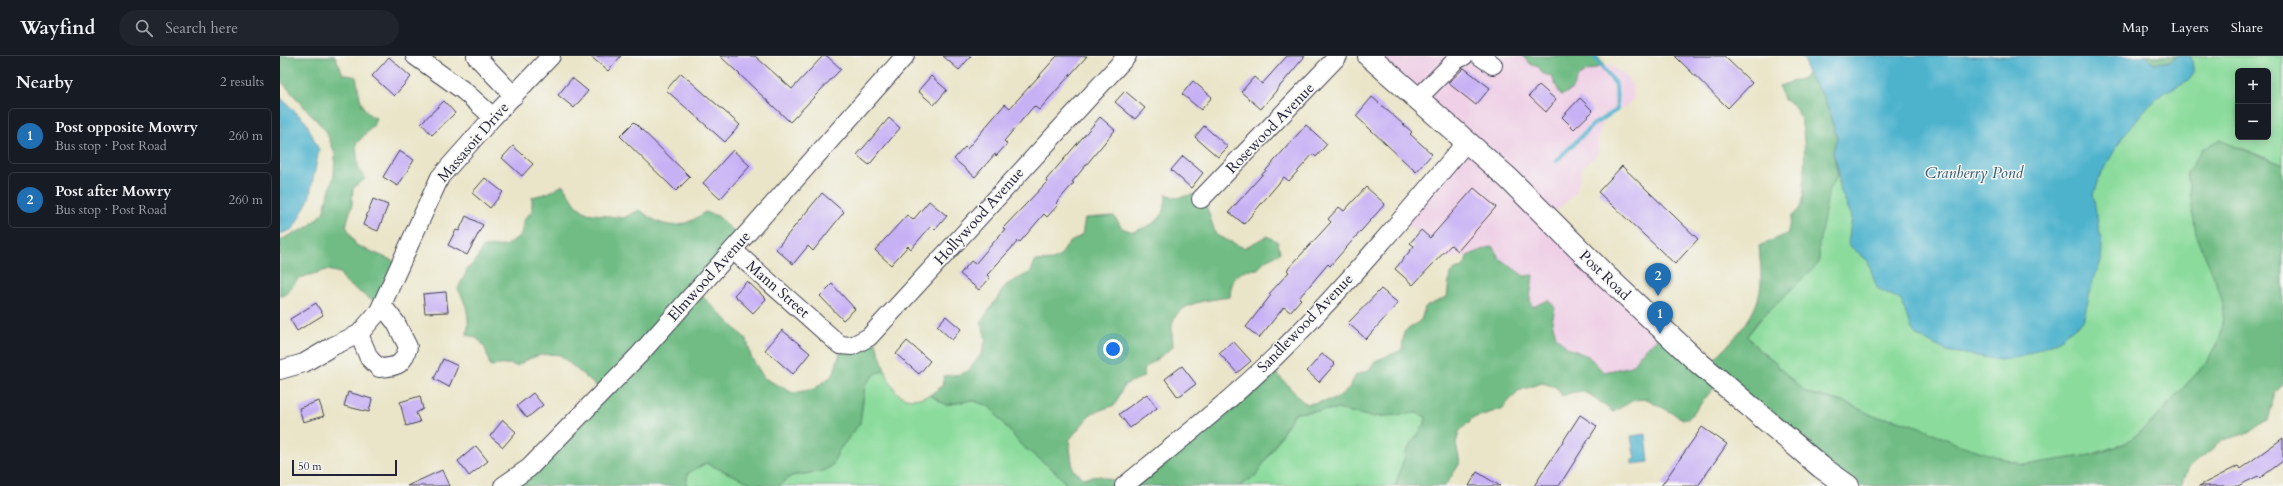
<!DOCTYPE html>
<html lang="en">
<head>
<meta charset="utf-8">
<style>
	body { margin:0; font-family:Cardo,serif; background:#20242c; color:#f1f3f6 }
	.controls { position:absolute; right:12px; top:12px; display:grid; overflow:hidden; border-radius:6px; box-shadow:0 2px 10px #0003 }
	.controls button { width:36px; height:36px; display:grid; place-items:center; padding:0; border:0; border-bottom:1px solid #363941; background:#171b24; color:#f1f3f6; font:20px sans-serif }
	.scale { position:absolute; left:12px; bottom:10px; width:105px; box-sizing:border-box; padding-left:4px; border:2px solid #22223b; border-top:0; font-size:11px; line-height:14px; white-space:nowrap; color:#22223b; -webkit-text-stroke:3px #f6f6f2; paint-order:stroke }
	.you { position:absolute; left:833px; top:293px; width:14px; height:14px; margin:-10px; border:3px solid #fff; border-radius:50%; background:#1a73e8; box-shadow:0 0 0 6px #1a73e833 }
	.badge { display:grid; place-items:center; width:26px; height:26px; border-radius:50%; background:#1f6fb2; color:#fff; font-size:13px; font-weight:700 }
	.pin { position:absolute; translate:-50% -33px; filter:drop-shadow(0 1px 2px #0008) }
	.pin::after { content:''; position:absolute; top:21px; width:14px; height:12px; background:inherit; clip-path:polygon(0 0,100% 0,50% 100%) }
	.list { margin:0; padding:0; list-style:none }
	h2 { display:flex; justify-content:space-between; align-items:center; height:52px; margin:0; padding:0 16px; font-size:17px }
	h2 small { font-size:13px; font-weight:400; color:#9ea1a6 }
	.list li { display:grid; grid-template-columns:26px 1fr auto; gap:12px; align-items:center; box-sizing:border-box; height:56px; margin:0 8px 8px; padding:0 8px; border:1px solid #363941; border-radius:6px }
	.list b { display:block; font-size:15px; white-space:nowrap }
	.list p { margin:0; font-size:13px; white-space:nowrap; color:#9ea1a6 }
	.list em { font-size:13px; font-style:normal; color:#9ea1a6 }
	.icon { flex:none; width:22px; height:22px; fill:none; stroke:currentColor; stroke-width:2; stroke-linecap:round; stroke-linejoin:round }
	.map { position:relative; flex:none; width:2003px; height:430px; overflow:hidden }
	header { display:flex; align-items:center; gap:24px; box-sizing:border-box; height:56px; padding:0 20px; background:#171b24; border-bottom:1px solid #363941 }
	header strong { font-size:19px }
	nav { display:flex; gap:22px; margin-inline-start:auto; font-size:14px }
	.search { width:280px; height:36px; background:#20242c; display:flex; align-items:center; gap:10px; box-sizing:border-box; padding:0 14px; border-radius:22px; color:#9ea1a6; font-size:15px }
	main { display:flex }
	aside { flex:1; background:#171b24 }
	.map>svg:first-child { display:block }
	.built { fill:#efd0e6 }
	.green { fill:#8bdc9c; stroke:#567f6c; fill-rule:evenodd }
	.forest { fill:#70bc84; stroke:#496f60 }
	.water { fill:#4eb3cd; stroke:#386a84 }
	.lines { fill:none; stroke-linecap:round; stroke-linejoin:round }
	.stream { stroke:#4eb3cd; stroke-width:4 }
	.building { fill:#c7b1f5 }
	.minor-casing { stroke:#403f50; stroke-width:20 }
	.major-casing { stroke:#403f50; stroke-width:24 }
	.minor { stroke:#fff; stroke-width:18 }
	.major { stroke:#fff; stroke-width:22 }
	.labels { text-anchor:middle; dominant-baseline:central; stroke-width:3; stroke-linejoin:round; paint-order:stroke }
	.street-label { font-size:15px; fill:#22223b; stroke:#f6f6f2 }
	.water-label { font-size:16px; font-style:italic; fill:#345c75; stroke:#f6f6f2 }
</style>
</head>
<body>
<header>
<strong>Wayfind</strong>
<div class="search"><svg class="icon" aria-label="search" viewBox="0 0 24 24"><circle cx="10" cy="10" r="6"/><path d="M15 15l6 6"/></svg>Search here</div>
<nav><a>Map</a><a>Layers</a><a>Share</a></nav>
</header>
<main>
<aside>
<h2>Nearby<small>2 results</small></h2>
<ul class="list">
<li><span class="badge">1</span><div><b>Post opposite Mowry</b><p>Bus stop · Post Road</p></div><em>260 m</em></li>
<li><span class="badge">2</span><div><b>Post after Mowry</b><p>Bus stop · Post Road</p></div><em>260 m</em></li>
</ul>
</aside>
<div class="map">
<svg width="2003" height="430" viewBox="0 0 2003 430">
	<rect width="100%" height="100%" fill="#f6f6f2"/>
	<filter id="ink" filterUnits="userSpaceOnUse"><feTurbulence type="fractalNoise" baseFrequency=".025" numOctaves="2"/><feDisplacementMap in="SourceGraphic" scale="8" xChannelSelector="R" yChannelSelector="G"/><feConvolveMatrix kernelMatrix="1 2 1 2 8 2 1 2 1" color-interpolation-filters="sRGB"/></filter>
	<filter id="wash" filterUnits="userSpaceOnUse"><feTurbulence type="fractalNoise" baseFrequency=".012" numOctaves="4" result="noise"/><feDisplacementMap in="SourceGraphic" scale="16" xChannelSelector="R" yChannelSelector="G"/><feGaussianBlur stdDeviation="0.9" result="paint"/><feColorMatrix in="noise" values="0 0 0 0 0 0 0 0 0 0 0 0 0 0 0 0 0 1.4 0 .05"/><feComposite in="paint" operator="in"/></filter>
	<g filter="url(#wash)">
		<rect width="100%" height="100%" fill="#eae5c8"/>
		<path class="built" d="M1094 0H1242L1252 9 1259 11 1262 17 1272 21 1277 35 1291 34 1299 20 1305 15 1324 9H1330L1345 19 1351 27 1354 43 1346 51 1333 55 1322 68 1318 83 1319 96 1302 112 1296 137 1272 158 1385 275 1360 298 1352 310 1324 316 1308 300 1288 292 1276 280 1272 266 1275 252 1269 244 1252 252 1250 243 1253 219 1244 220 1220 203 1212 190 1187 200 1169 203 1123 166 1189 86Z"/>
		<g class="green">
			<path d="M1859 0H2003V109L1959 91 1945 252 1940 283 1926 307 1872 366 1846 387 1810 399 1797 407 1714 412 1616 363 1596 361 1564 346 1527 337 1488 303V300L1479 294 1467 280 1483 260 1509 188 1530 116 1529 75 1812 127ZM1958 15H1988V81H1958Z"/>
			<path d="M605 314C615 339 622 349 650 339L666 349 692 344 710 351 742 390 775 415 788 430H498L511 420 543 415 552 410 559 394 580 367 585 329 595 318Z"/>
			<path d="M1057 353 1092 361 1137 357 1146 361 1145 368 1127 394 1115 430H959L975 421 1015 357Z"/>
			<path d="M426 407 450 418 483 430H406L408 417Z"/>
		</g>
		<g class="forest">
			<path d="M0 0H55L63 18 76 21C80 37 79 56 96 62L93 70 76 88 78 111 85 123 73 132 72 149 66 170 76 189 116 206 95 244 90 243 65 226 60 217 47 214 19 222 4 240 0 239V184L28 171 43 157 54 119 55 98 46 75 0 24Z"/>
			<path d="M1242 0H1317L1324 9 1305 16 1299 20 1291 34 1281 40 1272 21 1262 17 1259 11 1252 9Z"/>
			<path d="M1866 0H1898L1888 6 1874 7Z"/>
			<path d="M1527 18 1544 41 1557 82 1553 96 1558 120 1549 133 1539 189V207L1478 265 1467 280 1479 294 1496 306 1497 310 1527 337 1564 346 1596 361 1618 364 1643 372 1677 388 1743 409 1817 398 1846 387 1872 366 1926 307 1940 283 1944 252 1938 231 1916 178 1907 117 1922 93 1940 84 2003 109V328L1995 337 1988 365 1968 377 1943 384 1907 413 1901 430H1569L1438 327 1408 363H1403L1367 343 1354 344 1333 356C1313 342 1307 329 1282 340L1276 331 1262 327 1238 335 1222 353 1193 362 1179 376 1176 387 1180 407 1165 430H1115L1127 394 1145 368 1146 361 1137 357 1092 361 1057 353 1015 357 975 421 959 430H788L775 415 742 390 710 351 692 344 666 349 650 339 662 330 664 320 681 318 688 315 702 297 706 283 701 266 726 229 751 216 755 205 773 204 780 200 789 187 802 179 805 162 834 160 842 172 853 176C876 167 885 165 886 138L896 142 926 136V149L936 179 964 192 987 180 998 186 1000 197 985 204 978 213C956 215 952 220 950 241 932 244 896 245 892 269 891 276 893 284 893 291L865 312 863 321 844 329 835 349 812 357 789 384 793 414 804 422 820 420 846 429 989 309 1022 345 1028 348 1056 343 1069 332 1076 319 1089 314 1095 305 1122 294 1124 276 1141 264 1145 251 1167 241 1170 217 1185 209 1187 200 1212 190 1220 203 1244 220 1253 219 1250 243 1252 251 1269 244 1275 252 1272 266 1276 280 1288 292 1308 300 1324 316 1352 310 1360 298 1385 275 1426 312C1450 286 1482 260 1481 222 1481 211 1480 201 1479 190L1507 178 1512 160 1523 150C1523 126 1530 68 1514 50 1511 47 1507 45 1503 43L1499 30 1523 22Z"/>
			<path d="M283 129 297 150 307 157 343 162 360 154C384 174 401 174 425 156L438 160 461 183 418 236 467 284 471 301 484 322 513 337 534 333 553 319 565 282 593 278 605 314 595 318 585 329 580 367 559 394 552 410 543 415 511 420 498 430 473 428 426 407 408 417 406 430H223L322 335 280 299C264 296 249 301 237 310L229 308 210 310C206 294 205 283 187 279 190 262 187 248 178 233L188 212 196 205 203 191 225 190 241 179 244 164 252 155V141L268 137Z"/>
		</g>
		<g class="water">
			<path d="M1521 0H1866L1874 7 1888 6 1898 0H1911L1914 17 1909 24 1883 37 1869 49 1843 80 1818 123 1813 139 1822 190 1821 206 1814 221 1803 265 1776 286 1740 301 1720 304 1667 295 1637 280 1631 272 1621 244 1597 232 1588 205 1568 188 1572 161 1559 131V117L1553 96 1557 81 1544 41 1527 18 1525 5Z"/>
			<path d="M0 41 26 66 39 94 29 143 13 173 0 178Z"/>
			<path d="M1366 378 1369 406 1352 408V404L1355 403 1351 380Z"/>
		</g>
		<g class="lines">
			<path class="stream" d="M1276 105 1314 68 1337 54 1336 29 1314 0"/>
		</g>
		<g id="blocks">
			<g class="building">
				<path d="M310 0H341L328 15Z"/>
				<path d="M440 0H475L512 33 543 0H547L561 13 510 66Z"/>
				<path d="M663 0H691L679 14Z"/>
				<path d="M777 0H807L759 54 754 50 724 85 727 88 716 100 715 98 695 121 674 103 685 91 687 93 725 48 730 52Z"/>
				<path d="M1007 0H1025L981 53 961 36 974 21 982 28Z"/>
				<path d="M1395 0H1444L1472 27 1448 52Z"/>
				<path d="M109 1 131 21 114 40 92 20Z"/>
				<path d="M1184 12 1210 32 1196 49 1168 27Z"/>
				<path d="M401 17 460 69 445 86 386 34Z"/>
				<path d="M651 20 667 34 654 49 638 35Z"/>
				<path d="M292 22 308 35 294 52 278 39Z"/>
				<path d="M913 25 932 41 921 54 902 38Z"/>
				<path d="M1259 29 1276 44 1266 56 1249 40Z"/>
				<path d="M845 35 865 52 855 63 835 46Z"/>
				<path d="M1092 41 1132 76 1130 78 1152 98 1136 116 1076 60Z"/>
				<path d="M1300 42 1313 55 1294 73 1282 61Z"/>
				<path d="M164 45 175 57 152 79 141 67Z"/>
				<path d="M820 61 835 74 792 126 794 127 776 147 778 149 767 161 764 158 740 186 738 185 707 219 710 222 699 234 680 218 691 205 695 208 725 173 723 172 767 126 766 124Z"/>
				<path d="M609 62 620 72 589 109 577 99Z"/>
				<path d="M354 66 410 121 396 135 340 80Z"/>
				<path d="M1026 69 1047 88 1036 101 1033 98 1009 125 1004 121 964 168 949 156Z"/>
				<path d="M924 70 948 91 938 101 915 81Z"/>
				<path d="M233 90 253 108 242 120 222 102Z"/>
				<path d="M453 94 470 110 440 143 423 127Z"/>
				<path d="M119 95 134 104 118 130 103 121Z"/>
				<path d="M903 100 923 117 911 132 891 114Z"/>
				<path d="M1342 110 1418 183 1395 208 1318 136Z"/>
				<path d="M205 122 223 136 210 152 192 137Z"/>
				<path d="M1086 131 1105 148 1050 210 1048 208 1019 242 1021 243 1010 256 1004 251 979 282 966 271 991 239 989 238 1009 216 1007 214 1051 166 1048 163 1059 151 1064 155Z"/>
				<path d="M1194 132 1216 151 1178 195 1171 189 1133 229 1115 213 1134 190 1130 187 1141 174 1150 182Z"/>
				<path d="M542 137 564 156 533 195 528 190 513 208 496 193Z"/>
				<path d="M93 143 108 149 98 175 83 169Z"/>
				<path d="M649 145 667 160 655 174 651 170 631 193 628 190 611 209 595 194 627 159 633 164Z"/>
				<path d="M186 160 203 169 187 199 168 189 176 174 179 175Z"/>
				<path d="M467 225 486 243 473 257 454 239Z"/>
				<path d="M552 228 575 253 563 264 540 240Z"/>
				<path d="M1101 233 1118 247 1086 283 1068 267Z"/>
				<path d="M166 236 168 256 145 257 143 238Z"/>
				<path d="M36 247 43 259 17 275 10 263Z"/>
				<path d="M666 260 681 273 672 284 657 270Z"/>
				<path d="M502 274 530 297 513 318 485 294Z"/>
				<path d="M627 285 650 305 639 318 616 298Z"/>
				<path d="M953 285 971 305 957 317 939 297Z"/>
				<path d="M1042 298 1055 308 1039 326 1027 315Z"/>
				<path d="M163 303 178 310 169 331 154 323Z"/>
				<path d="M902 310 916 328 898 341 885 323Z"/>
				<path d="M68 336 92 343 89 356 64 350Z"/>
				<path d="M253 337 263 349 247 362 237 350Z"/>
				<path d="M867 338 877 352 850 372 839 358Z"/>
				<path d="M140 340 143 353 136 357 140 366 126 370 120 346Z"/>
				<path d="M39 345 44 360 23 366 19 352Z"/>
				<path d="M1300 359 1317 370 1279 430H1254Z"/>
				<path d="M223 364 236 376 223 391 210 380Z"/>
				<path d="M1422 371 1447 388 1418 430H1381Z"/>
				<path d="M2003 382V405L1980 422 1978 420 1958 430H1919L1958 410 1960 413Z"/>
				<path d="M196 390 208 405 189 420 178 405Z"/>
				<path d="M162 414 169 430H127Z"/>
				<path d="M1197 416 1220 430H1189Z"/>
			</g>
		</g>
	</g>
	<g filter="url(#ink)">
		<use href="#blocks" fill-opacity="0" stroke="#403f50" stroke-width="1"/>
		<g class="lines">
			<g class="minor-casing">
				<g id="minor">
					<path d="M135 0 184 35 213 61"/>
					<path d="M196 0 234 40"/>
					<path d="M1200 0 1213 9"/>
					<path d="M1138 42 1176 4 1184 0"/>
					<path d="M921 143 1058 0"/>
					<path d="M453 194 560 289 572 290 589 281 847 0"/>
					<path d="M79 278 89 302 99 312C118 311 123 309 128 291L116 267 102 249"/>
					<path d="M0 314 24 307 53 290 79 278 99 255 160 121 213 61 271 0"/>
					<path d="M223 430 249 412 359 299 625 0"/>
					<path d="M844 430C900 384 958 339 1009 287 1072 223 1130 154 1187 85"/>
				</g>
			</g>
			<g class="major-casing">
				<path id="major" d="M1089 0 1228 122 1326 220 1419 307 1541 411 1568 430"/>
			</g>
			<use href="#minor" class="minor"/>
			<use href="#major" class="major"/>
		</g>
	</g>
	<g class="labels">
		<g class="street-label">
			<text transform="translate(990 72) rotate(-46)">Rosewood Avenue</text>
			<text transform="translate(193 86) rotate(-49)">Massasoit Drive</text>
			<text transform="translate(699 160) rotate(-48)">Hollywood Avenue</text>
			<text transform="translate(1325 219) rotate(44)">Post Road</text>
			<text transform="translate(429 220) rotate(-48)">Elmwood Avenue</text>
			<text transform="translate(498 233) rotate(41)">Mann Street</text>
			<text transform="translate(1025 267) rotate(-46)">Sandlewood Avenue</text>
		</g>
		<g class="water-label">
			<text x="1694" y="117">Cranberry Pond</text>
		</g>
	</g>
</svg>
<div class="controls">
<button>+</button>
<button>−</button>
</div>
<div class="scale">50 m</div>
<div class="you"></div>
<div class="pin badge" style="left:1380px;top:278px">1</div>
<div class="pin badge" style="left:1378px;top:240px">2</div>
</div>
</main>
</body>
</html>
